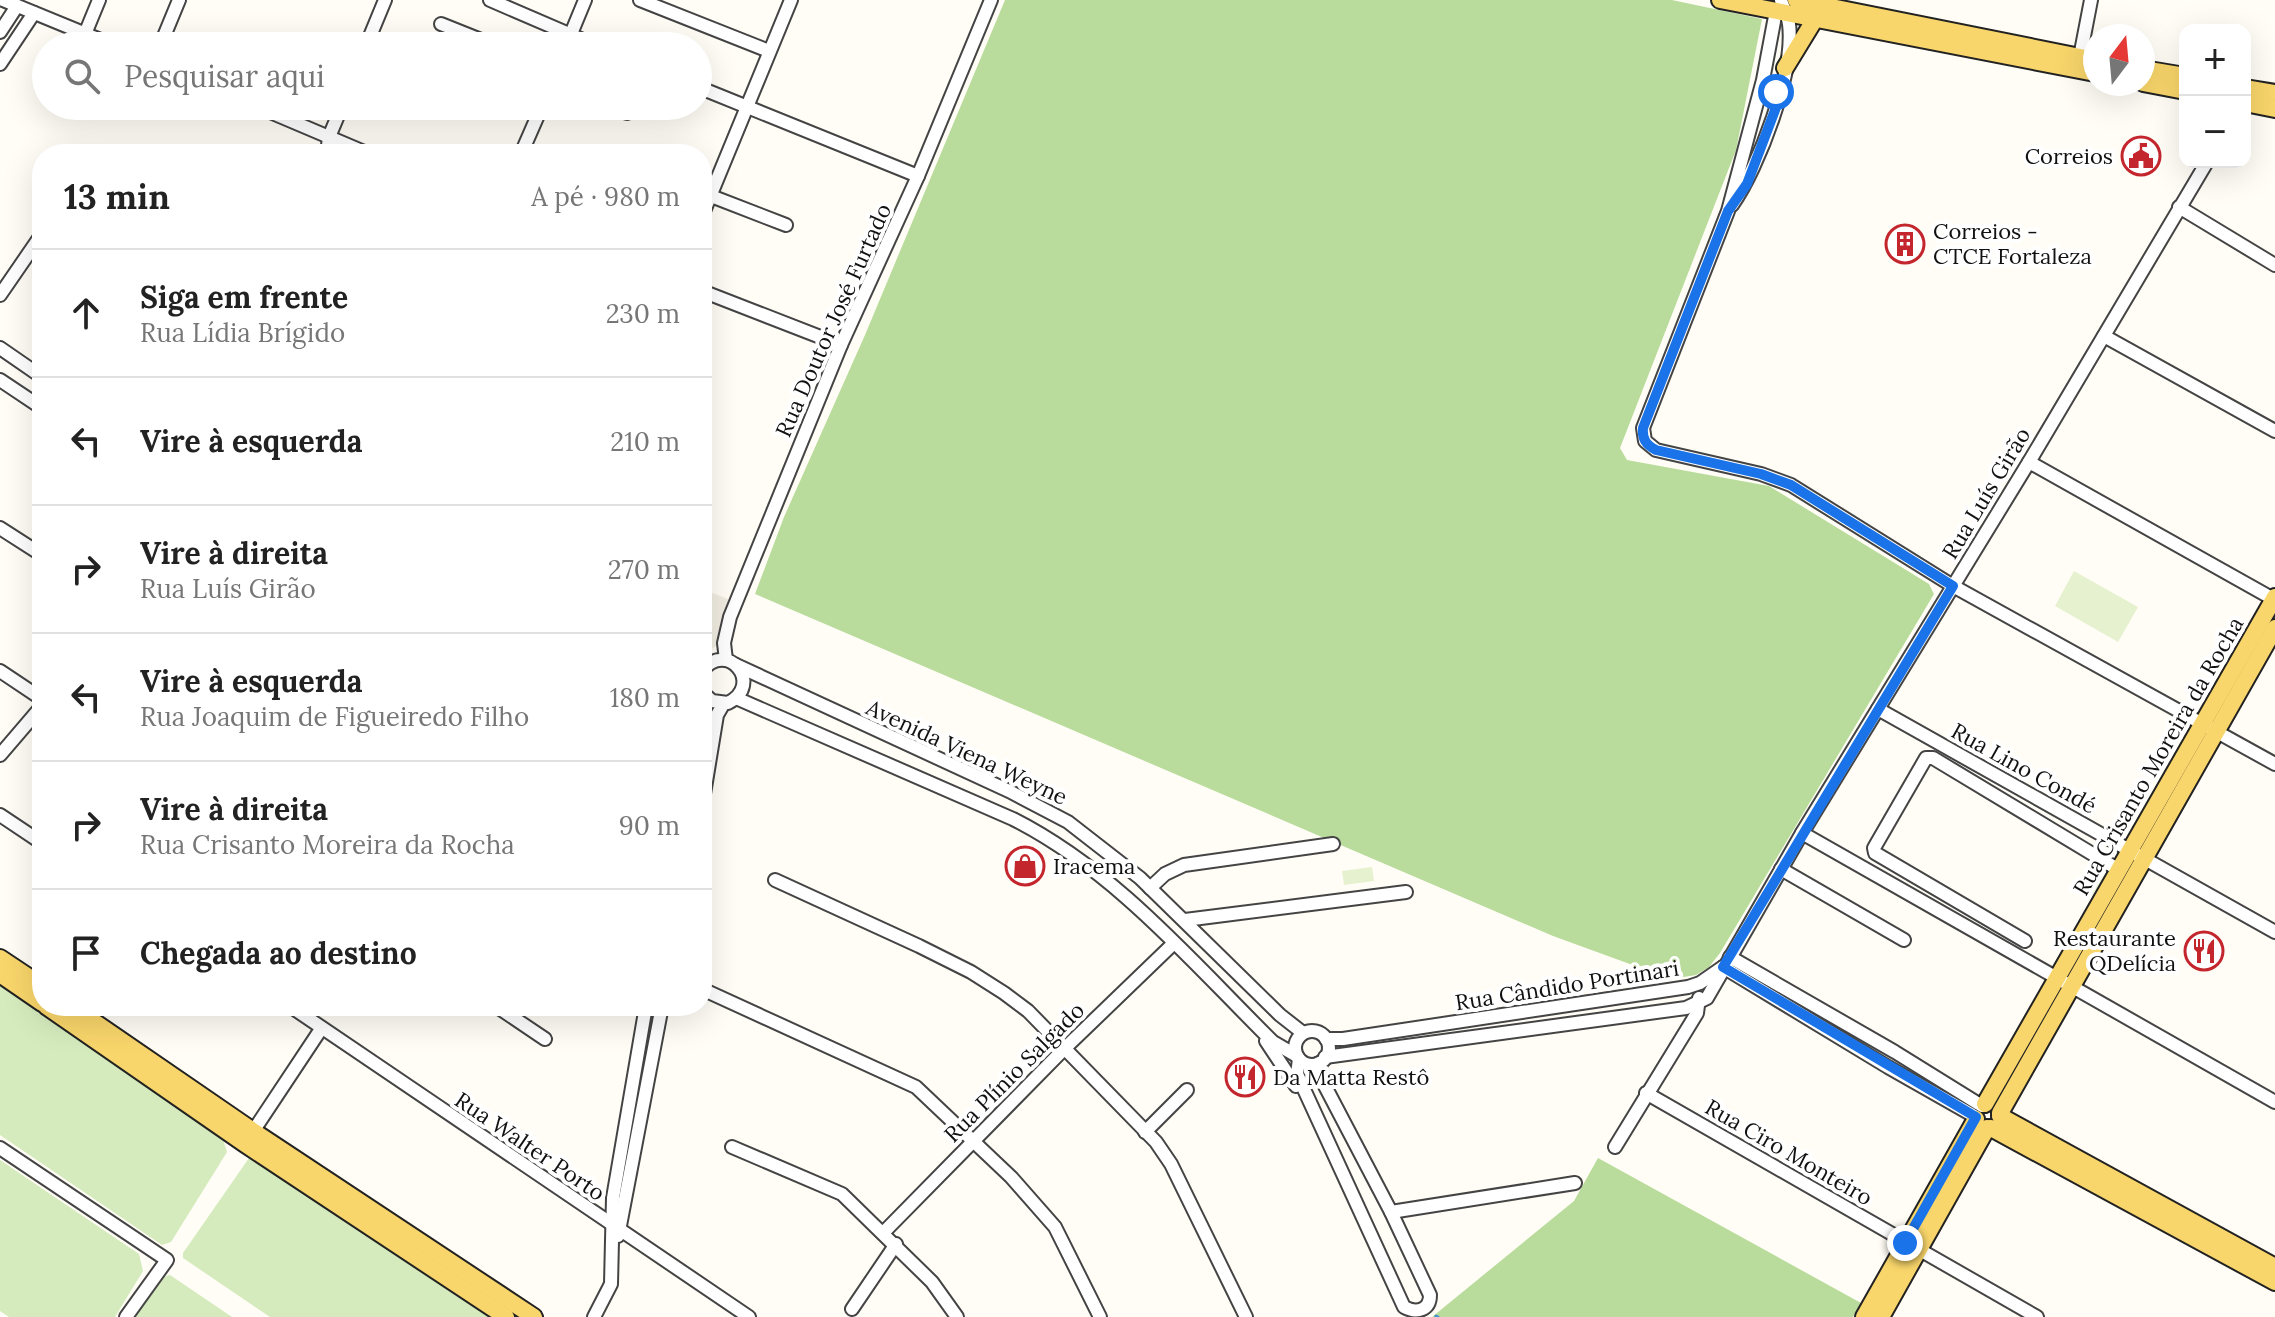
<!DOCTYPE html>
<html lang="pt">
<head>
<meta charset="utf-8">
<style>
	body { margin:0; font-family:Lora,serif; background:#f6f6f6; color:#222 }
	.controls { position:absolute; right:24px; top:24px; display:grid; overflow:hidden; border-radius:16px; box-shadow:0 8px 32px #0002 }
	.controls button { width:72px; height:72px; display:grid; place-items:center; padding:0; border:0; border-bottom:2px solid #e0e0e0; background:#fff; color:#222; font:40px sans-serif }
	.compass { position:absolute; left:2083px; top:24px; width:72px; height:72px; border-radius:50%; background:#fff; box-shadow:0 8px 32px #0002; rotate:16deg }
	.stop { position:absolute; width:24px; height:24px; margin:-18px; border:6px solid #1a73e8; border-radius:50%; background:#fff }
	.stop.end { background:#1a73e8; border-color:#fff; box-shadow:0 2px 8px #0008 }
	.list { margin:0; padding:0; list-style:none }
	h2 { display:flex; justify-content:space-between; align-items:center; height:104px; margin:0; padding:0 32px; font-size:34px }
	h2 small { font-size:26px; font-weight:400; color:#767676 }
	.list li { display:grid; grid-template-columns:52px 1fr auto; gap:24px; align-items:center; box-sizing:border-box; height:128px; padding:0 32px; border-top:2px solid #e0e0e0 }
	.list b { display:block; font-size:30px; white-space:nowrap }
	.list p { margin:0; font-size:26px; white-space:nowrap; color:#767676 }
	.list em { font-size:26px; font-style:normal; color:#767676 }
	.icon { flex:none; width:44px; height:44px; fill:none; stroke:currentColor; stroke-width:2; stroke-linecap:round; stroke-linejoin:round }
	.map { position:relative; flex:none; width:2275px; height:1317px; overflow:hidden }
	.search { position:absolute; background:#fff; box-shadow:0 8px 32px #0002; left:32px; top:32px; width:680px; height:88px; display:flex; align-items:center; gap:20px; box-sizing:border-box; padding:0 28px; border-radius:44px; color:#767676; font-size:30px }
	.panel { position:absolute; background:#fff; box-shadow:0 8px 32px #0002; left:32px; top:144px; width:680px; height:872px; border-radius:32px }
	.map>svg:first-child { display:block }
	.green { fill:#d5ebbd }
	.forest { fill:#b9dc9c }
	.pitch { fill:#e6f2cf }
	.plaza { fill:#f1ede2 }
	.lines { fill:none; stroke-linecap:round; stroke-linejoin:round }
	.stream { stroke:#3f96cf; stroke-width:3 }
	.minor-casing { stroke:#444; stroke-width:16 }
	.major-casing { stroke:#222; stroke-width:20 }
	.minor { stroke:#fff; stroke-width:12 }
	.major { stroke:#f9d66b; stroke-width:16 }
	.route { stroke:#1a73e8; stroke-width:10 }
	.labels { text-anchor:middle; dominant-baseline:central; stroke-width:8; stroke-linejoin:round; paint-order:stroke }
	.poi-label { font-size:22px; fill:#111; stroke:#fff; text-anchor:start }
	.street-label { font-size:22px; fill:#111; stroke:#fff }
</style>
</head>
<body>
<div class="map">
<svg width="2275" height="1317" viewBox="0 0 2275 1317">
	<rect width="100%" height="100%" fill="#fffdf5"/>
	<g class="green">
		<path d="M0 984 222 1136 227 1152 171 1242 162 1245 0 1135Z"/>
		<path d="M254 1156 490 1317H270L183 1258V1253L249 1158Z"/>
		<path d="M0 1160 139 1254 143 1271 115 1317H9L0 1311Z"/>
		<path d="M169 1275H170L232 1317H135L164 1277Z"/>
	</g>
	<g class="forest">
		<path d="M1005 0H1672L1762 19 1736 150 1620 448 1627 460 1769 486 1929 584 1934 594 1720 953 1709 967 1696 975 1671 979 1553 936 755 594 784 517 865 335Z"/>
		<path d="M1598 1158 1861 1303 1853 1317H1432L1574 1201Z"/>
	</g>
	<g class="pitch">
		<path d="M2074 571 2138 607 2118 642 2055 606Z"/>
		<path d="M2094 864 2106 871 2092 896 2079 889Z"/>
		<path d="M1372 867 1374 881 1344 885 1342 871Z"/>
	</g>
	<path class="plaza" d="M702 589 728 599 730 606 719 644 702 655Z"/>
	<g class="lines">
		<path class="stream" d="M1436 1316 1438 1317"/>
		<g class="minor-casing">
			<g id="minor">
				<path d="M3 0 115 46"/>
				<path d="M490 0 597 46"/>
				<path d="M640 0 769 51"/>
				<path d="M1776 11 1763 80 1728 211 1643 428 1645 441 1656 450 1761 474 1791 485 1953 586 2275 764"/>
				<path d="M441 24 496 46"/>
				<path d="M0 32 17 6"/>
				<path d="M85 34 99 0"/>
				<path d="M160 46 179 0"/>
				<path d="M366 46 385 0"/>
				<path d="M566 46 585 0"/>
				<path d="M2080 57 2091 0"/>
				<path d="M0 64 34 13"/>
				<path d="M698 87 918 176"/>
				<path d="M256 106 369 154"/>
				<path d="M607 106 627 113"/>
				<path d="M327 154 329 137 342 106"/>
				<path d="M521 154 542 106"/>
				<path d="M711 196 786 225"/>
				<path d="M1732 205C1759 167 1795 71 1789 24 1788 16 1783 7 1781 0"/>
				<path d="M2179 207 2275 265"/>
				<path d="M702 216 791 0"/>
				<path d="M702 291 841 345"/>
				<path d="M0 295 42 234"/>
				<path d="M2104 336 2275 431"/>
				<path d="M0 348 42 377"/>
				<path d="M0 380 42 408"/>
				<path d="M2029 462 2275 600"/>
				<path d="M0 528 42 555"/>
				<path d="M726 660 724 643 730 617 841 345 918 176 991 0"/>
				<path d="M736 665 1009 791 1068 822 1140 878 1280 1015 1303 1033"/>
				<path d="M0 671 42 699"/>
				<path d="M702 671C727 639 765 684 728 703L712 701 702 692"/>
				<path d="M736 698 1013 819C1116 871 1193 963 1273 1042L1297 1056"/>
				<path d="M1878 709 2275 932"/>
				<path d="M702 732 706 708 705 695"/>
				<path d="M0 755 42 706"/>
				<path d="M702 806 717 715 724 703"/>
				<path d="M0 815 42 843"/>
				<path d="M1802 833 2275 1102"/>
				<path d="M1781 869 1904 940"/>
				<path d="M775 880 919 946 971 972 1004 993 1028 1011 1156 1142 1171 1164 1246 1317"/>
				<path d="M1150 888 1165 874 1184 865 1333 844"/>
				<path d="M1185 920 1406 892"/>
				<path d="M2025 941 1875 853 1874 848 1926 758H1933L2119 870"/>
				<path d="M1730 957 1895 1052 1982 1106"/>
				<path d="M1723 967 1888 1067 1976 1117"/>
				<path d="M702 989 916 1087 1011 1177 1055 1227 1100 1317"/>
				<path d="M290 1006 749 1317"/>
				<path d="M496 1006 545 1039"/>
				<circle cx="1312" cy="1048" r="17"/>
				<path d="M1326 1039H1343L1688 987 1700 983 1723 967"/>
				<path d="M1266 1041 1296 1086"/>
				<path d="M1325 1057 1686 1008 1707 998 1802 833 2029 462 2207 162"/>
				<path d="M1299 1059 1297 1074 1404 1307C1417 1314 1430 1310 1430 1295L1391 1212 1325 1086 1319 1063"/>
				<path d="M1646 1093 2037 1317"/>
				<path d="M1145 1132 1187 1090"/>
				<path d="M250 1136 321 1029"/>
				<path d="M732 1147 842 1194 932 1282 957 1317"/>
				<path d="M1615 1147 1697 1013 1699 998"/>
				<path d="M0 1148 167 1260 126 1317"/>
				<path d="M1391 1212 1575 1183"/>
				<path d="M884 1232 1063 1050 1174 943"/>
				<path d="M618 1236 662 1006"/>
				<path d="M852 1309 896 1244"/>
				<path d="M594 1317 611 1284 613 1198 646 1006"/>
			</g>
		</g>
		<g class="major-casing">
			<g id="major">
				<path d="M1720 0 2095 73"/>
				<path d="M1796 0 2095 60"/>
				<path d="M1785 68 1815 19"/>
				<path d="M2143 69 2185 76"/>
				<path d="M2143 83 2185 91"/>
				<path d="M2245 88 2275 93"/>
				<path d="M2245 103 2275 109"/>
				<path d="M0 958 42 986"/>
				<path d="M0 974 42 1003"/>
				<path d="M46 1006 245 1144 506 1317"/>
				<path d="M71 1006 253 1131 534 1317"/>
				<path d="M1985 1104 2275 597"/>
				<path d="M2000 1113 2275 628"/>
				<path d="M2000 1116 2275 1267"/>
				<path d="M1991 1128 2275 1282"/>
				<path d="M1864 1317 1976 1119"/>
				<path d="M1881 1317 1987 1128"/>
			</g>
		</g>
		<use href="#minor" class="minor"/>
		<use href="#major" class="major"/>
	</g>
	<g class="lines">
		<path class="route" d="M1776 92 1783 89 1747 184 1728 211 1643 428C1642 439 1646 445 1656 450L1761 474 1791 485 1953 586 1723 967 1976 1117 1905 1243"/>
	</g>
	<defs>
		<g id="civic-ring" transform="scale(2)"><circle r="9.5" fill="#fff" stroke="#c4262e" stroke-width="1.5"/><path d="M-.6-6.5H3V-4.5H.6V-3L4-1V1h2V6H-6V1h2V-1L-.6-3ZM-1.2 2.5V6h2.4V2.5Z" fill="#c4262e"/></g>
		<g id="building-ring" transform="scale(2)"><circle r="9.5" fill="#fff" stroke="#c4262e" stroke-width="1.5"/><path d="M-4-6H4V6H1V3H-1V6H-4ZM-2.5-4.3h1.7v1.8h-1.7ZM.8-4.3h1.7v1.8H.8ZM-2.5-1h1.7V.8h-1.7ZM.8-1h1.7V.8H.8Z" fill="#c4262e"/></g>
		<g id="shop-ring" transform="scale(2)"><circle r="9.5" fill="#fff" stroke="#c4262e" stroke-width="1.5"/><path d="M-5-2.5h2.3a2.7 3.5 0 0 1 5.4 0H5L5.5 6h-11ZM-1.5-2.5h3a1.5 2.3 0 0 0-3 0Z" fill="#c4262e"/></g>
		<g id="restaurant-ring" transform="scale(2)"><circle r="9.5" fill="#fff" stroke="#c4262e" stroke-width="1.5"/><path d="M-5-6h1v4h1v-4h1v4h1v-4h1v5L-1.5 .5V6h-2V.5L-5-1ZM5-6V6H3V1.5H1.5Q1.5-4 5-6Z" fill="#c4262e"/></g>
	</defs>
	<g fill-rule="evenodd">
		<use href="#civic-ring" x="2141" y="156"/>
		<use href="#building-ring" x="1905" y="244"/>
		<use href="#shop-ring" x="1025" y="866"/>
		<use href="#restaurant-ring" x="2204" y="951"/>
		<use href="#restaurant-ring" x="1245" y="1077"/>
	</g>
	<g class="labels">
		<g class="poi-label">
			<text x="2113" y="156" text-anchor="end">Correios</text>
			<text x="1933" y="231">Correios -<tspan x="1933" dy="25">CTCE Fortaleza</tspan></text>
			<text x="1053" y="866">Iracema</text>
			<text x="2176" y="938" text-anchor="end">Restaurante<tspan x="2176" dy="25">QDelícia</tspan></text>
			<text x="1273" y="1077">Da Matta Restô</text>
		</g>
		<g class="street-label">
			<text transform="translate(833 320) rotate(-66)">Rua Doutor José Furtado</text>
			<text transform="translate(1986 493) rotate(-59)">Rua Luís Girão</text>
			<text transform="translate(967 752) rotate(25)">Avenida Viena Weyne</text>
			<text transform="translate(2158 756) rotate(-60)">Rua Crisanto Moreira da Rocha</text>
			<text transform="translate(2024 768) rotate(29)">Rua Lino Condé</text>
			<text transform="translate(1567 985) rotate(-9)">Rua Cândido Portinari</text>
			<text transform="translate(1014 1072) rotate(-45)">Rua Plínio Salgado</text>
			<text transform="translate(530 1146) rotate(34)">Rua Walter Porto</text>
			<text transform="translate(1789 1152) rotate(30)">Rua Ciro Monteiro</text>
		</g>
	</g>
</svg>
<div class="controls">
<button>+</button>
<button>−</button>
</div>
<svg class="compass" viewBox="-18 -18 36 36"><path d="M0-13l5 13h-10z" fill="#e53935"/><path d="M0 13l5-13h-10z" fill="#767676"/></svg>
<div class="stop" style="left:1776px;top:92px"></div>
<div class="stop end" style="left:1905px;top:1243px"></div>
<div class="search"><svg class="icon" aria-label="search" viewBox="0 0 24 24"><circle cx="10" cy="10" r="6"/><path d="M15 15l6 6"/></svg>Pesquisar aqui</div>
<section class="panel">
<h2>13 min<small>A pé · 980 m</small></h2>
<ul class="list">
<li><svg class="icon" aria-label="ahead" viewBox="0 0 24 24"><path d="M12 20V5M6 11l6-6 6 6"/></svg><div><b>Siga em frente</b><p>Rua Lídia Brígido</p></div><em>230 m</em></li>
<li><svg class="icon" aria-label="left" viewBox="0 0 24 24"><path d="M17 20v-9H6M10 6l-5 5 5 5"/></svg><div><b>Vire à esquerda</b></div><em>210 m</em></li>
<li><svg class="icon" aria-label="right" viewBox="0 0 24 24"><path d="M7 20v-9h11M14 6l5 5-5 5"/></svg><div><b>Vire à direita</b><p>Rua Luís Girão</p></div><em>270 m</em></li>
<li><svg class="icon" aria-label="left" viewBox="0 0 24 24"><path d="M17 20v-9H6M10 6l-5 5 5 5"/></svg><div><b>Vire à esquerda</b><p>Rua Joaquim de Figueiredo Filho</p></div><em>180 m</em></li>
<li><svg class="icon" aria-label="right" viewBox="0 0 24 24"><path d="M7 20v-9h11M14 6l5 5-5 5"/></svg><div><b>Vire à direita</b><p>Rua Crisanto Moreira da Rocha</p></div><em>90 m</em></li>
<li><svg class="icon" aria-label="arrive" viewBox="0 0 24 24"><path d="M6 21V4h12l-3 4 3 4H6"/></svg><div><b>Chegada ao destino</b></div></li>
</ul>
</section>
</div>
</body>
</html>
